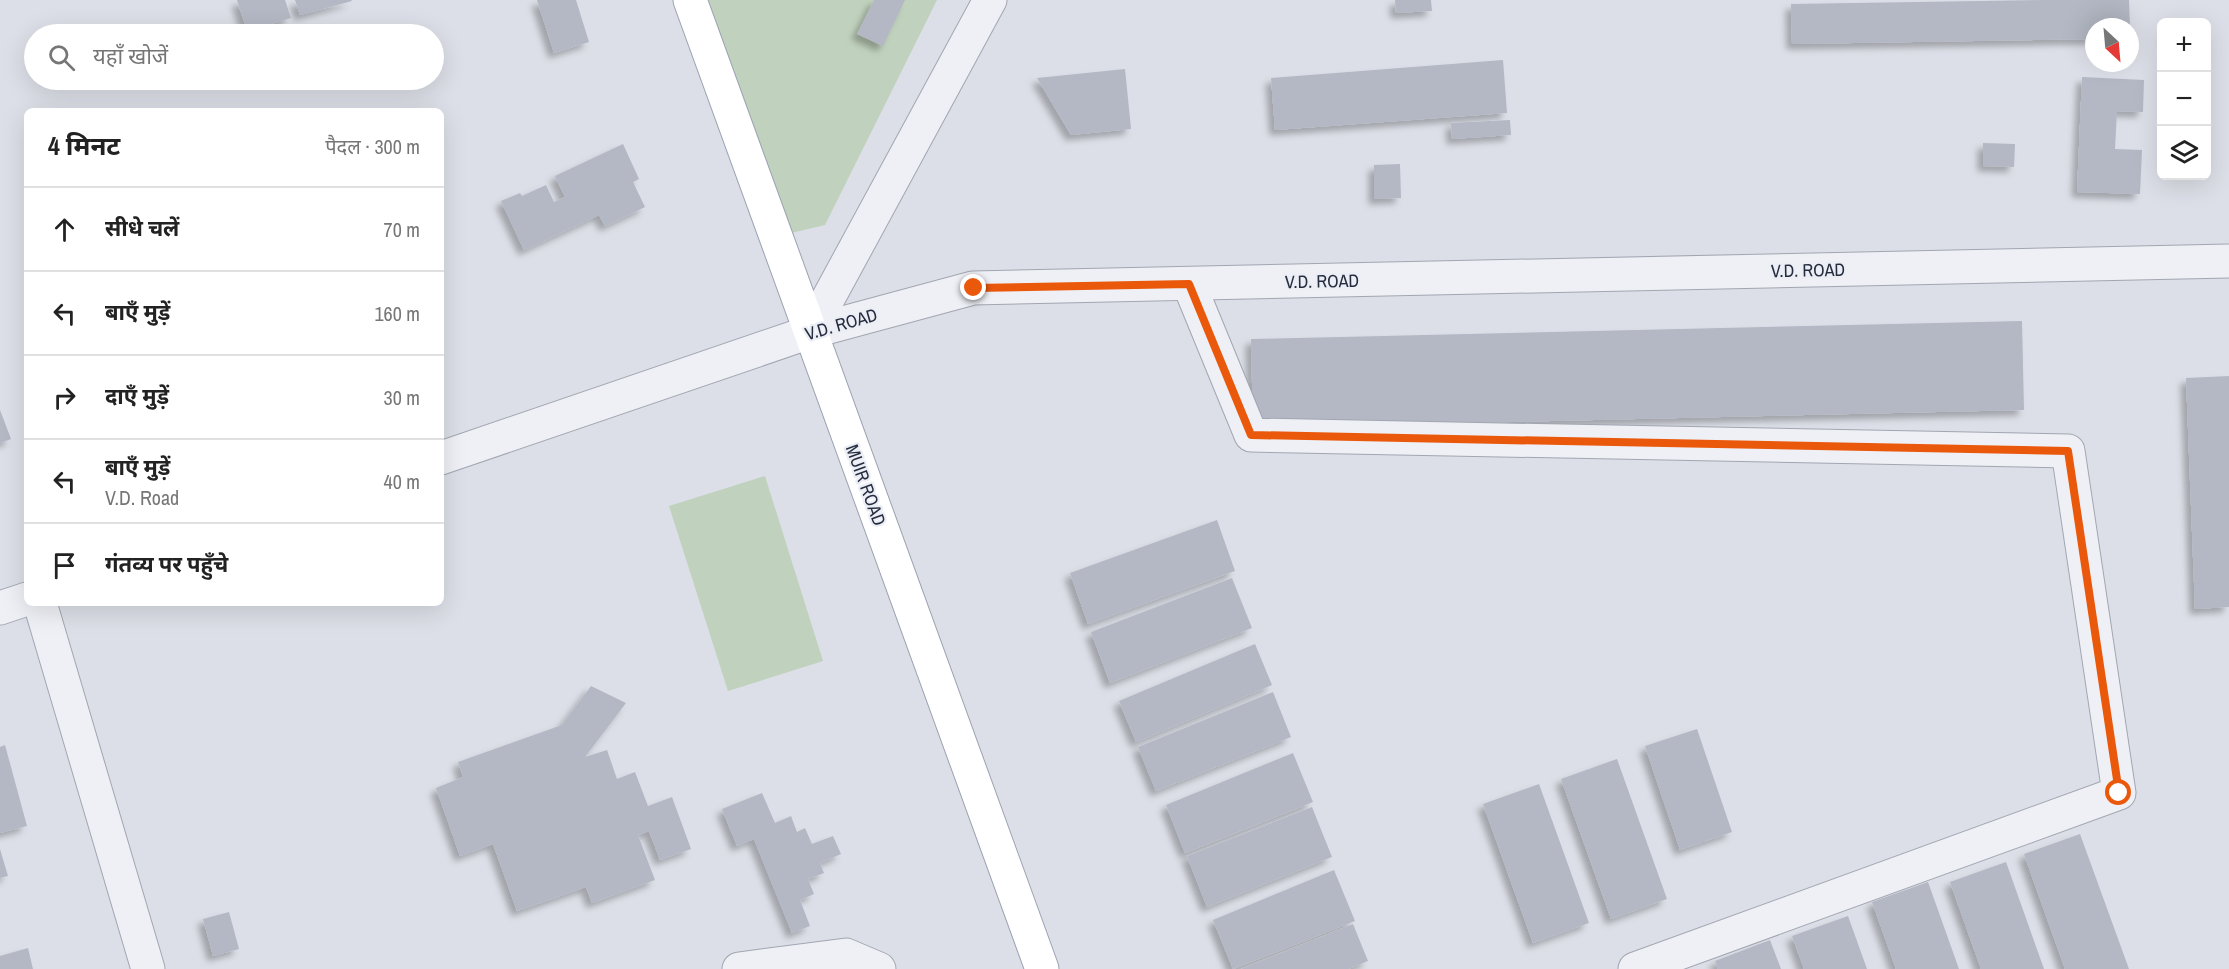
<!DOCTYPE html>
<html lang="hi">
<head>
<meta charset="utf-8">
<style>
	body { margin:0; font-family:"Archivo Narrow","Noto Sans Devanagari",sans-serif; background:#f6f6f6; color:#222 }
	.controls { position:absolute; right:18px; top:18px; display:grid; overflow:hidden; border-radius:9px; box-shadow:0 6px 24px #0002 }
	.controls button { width:54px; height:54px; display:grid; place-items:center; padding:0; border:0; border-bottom:2px solid #e0e0e0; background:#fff; color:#222; font:30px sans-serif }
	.compass { position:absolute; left:2085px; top:18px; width:54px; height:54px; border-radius:50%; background:#fff; box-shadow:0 6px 24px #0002; rotate:154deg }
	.stop { position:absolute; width:18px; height:18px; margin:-14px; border:4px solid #ea580c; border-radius:50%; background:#fff }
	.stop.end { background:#ea580c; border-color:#fff; box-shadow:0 2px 6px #0008 }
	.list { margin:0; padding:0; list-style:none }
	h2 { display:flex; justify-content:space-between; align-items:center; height:78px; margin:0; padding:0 24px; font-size:26px }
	h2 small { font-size:20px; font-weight:400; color:#767676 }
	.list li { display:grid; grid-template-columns:39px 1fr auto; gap:18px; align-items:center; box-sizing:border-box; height:84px; padding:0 24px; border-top:2px solid #e0e0e0 }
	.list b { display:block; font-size:22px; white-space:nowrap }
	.list p { margin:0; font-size:20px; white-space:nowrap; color:#767676 }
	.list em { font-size:20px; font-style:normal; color:#767676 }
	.icon { flex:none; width:33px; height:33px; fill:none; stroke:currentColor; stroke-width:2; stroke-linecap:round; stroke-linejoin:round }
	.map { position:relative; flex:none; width:2229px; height:969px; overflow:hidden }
	.search { position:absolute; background:#fff; box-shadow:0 6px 24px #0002; left:24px; top:24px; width:420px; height:66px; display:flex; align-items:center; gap:15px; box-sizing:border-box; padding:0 21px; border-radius:33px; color:#767676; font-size:22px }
	.panel { position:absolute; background:#fff; box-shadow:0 6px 24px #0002; left:24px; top:108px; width:420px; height:498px; border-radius:9px }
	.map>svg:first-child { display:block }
	.green { fill:#c0d1bd }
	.building { fill:#b3b8c4; filter:url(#shadow) }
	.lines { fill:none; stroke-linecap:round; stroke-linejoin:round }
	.minor-casing { stroke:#a1a6b1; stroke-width:35 }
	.major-casing { stroke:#9ba2b3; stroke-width:35 }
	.minor { stroke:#eff0f5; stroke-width:33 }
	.major { stroke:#fff; stroke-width:33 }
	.route { stroke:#ea580c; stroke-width:8 }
	.labels { text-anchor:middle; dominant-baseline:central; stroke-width:4.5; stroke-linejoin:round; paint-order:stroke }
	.street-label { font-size:18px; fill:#252c3e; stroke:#ebeef5 }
</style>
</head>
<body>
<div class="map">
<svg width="2229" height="969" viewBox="0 0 2229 969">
	<defs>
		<filter id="shadow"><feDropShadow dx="-5.5" dy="5.5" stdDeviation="3" flood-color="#0004"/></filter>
	</defs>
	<rect width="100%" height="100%" fill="#dcdfe7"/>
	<g class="green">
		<path d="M707 0H937L825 225 787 234Z"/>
		<path d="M765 476 823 661 728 691 669 506Z"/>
	</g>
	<g class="building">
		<path d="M237 0H285L291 18 247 31Z"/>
		<path d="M295 0H351L352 1 300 15Z"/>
		<path d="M537 0H576L589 42 554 53Z"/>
		<path d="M874 0H905L883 46 857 34Z"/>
		<path d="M1395 0H1431L1432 11 1396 13Z"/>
		<path d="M2042 0H2129L2130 27H2094V39L1792 44 1791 4Z"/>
		<path d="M1503 60 1507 113 1275 130 1271 78Z"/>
		<path d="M1125 69 1131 129 1071 135 1037 78Z"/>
		<path d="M2082 77 2144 80 2143 112 2117 111 2115 149 2142 150 2140 194 2077 192Z"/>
		<path d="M1510 120 1511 135 1452 139 1451 123Z"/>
		<path d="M1983 143 2015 144 2014 167 1983 166Z"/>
		<path d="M623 144 639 179 633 182 645 207 605 226 599 215 524 250 501 201 520 193 522 196 546 185 554 202 565 197 555 176Z"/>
		<path d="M1400 164 1401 198 1374 199V165Z"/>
		<path d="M2022 321 2024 410 1253 428 1251 339Z"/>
		<path d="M2229 376V607L2195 609 2186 378Z"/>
		<path d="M0 410 11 439 0 443Z"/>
		<path d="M1217 520 1235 571 1088 624 1070 573Z"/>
		<path d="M1232 578 1252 628 1110 683 1091 632Z"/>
		<path d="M1255 644 1272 685 1136 742 1119 701Z"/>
		<path d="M591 686 626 703 585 757 607 750 617 779 635 772 648 806 672 797 691 849 660 860 649 831 638 835 655 880 592 903 586 887 517 911 493 844 460 856 436 788 463 777 458 762 562 725Z"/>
		<path d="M1273 692 1291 737 1156 791 1138 747Z"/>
		<path d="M1697 729 1732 832 1680 850 1645 746Z"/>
		<path d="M5 745 27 826 0 833V747Z"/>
		<path d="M1293 753 1313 802 1185 853 1166 805Z"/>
		<path d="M1617 759 1667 899 1611 919 1561 779Z"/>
		<path d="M1539 784 1589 923 1533 943 1483 804Z"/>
		<path d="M762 793 775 823 791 816 797 832 805 828 812 844 833 836 841 854 820 863 824 873 808 879 814 894 800 900 810 926 792 933 754 839 737 846 722 809Z"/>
		<path d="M1312 807 1332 857 1207 907 1187 856Z"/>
		<path d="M2080 834 2129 969H2065L2024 854Z"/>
		<path d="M0 849 8 876 0 878Z"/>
		<path d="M2006 862 2044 969H1981L1950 882Z"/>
		<path d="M1334 870 1355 921 1233 969 1213 920Z"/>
		<path d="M1928 882 1959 969H1896L1872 902Z"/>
		<path d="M229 912 239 949 213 956 203 919Z"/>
		<path d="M1848 916 1867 969H1804L1792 936Z"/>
		<path d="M1353 924 1368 961 1348 969H1241Z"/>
		<path d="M1770 940 1781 969H1718L1715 961Z"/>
		<path d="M28 948 33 969H0V956Z"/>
	</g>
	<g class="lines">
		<g class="minor-casing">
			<g id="minor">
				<path d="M1189 284 1251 435 2068 451 2119 793 1635 969"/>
				<path d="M810 332 990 0"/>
				<path d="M441 458 810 332 973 288 2229 261"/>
				<path d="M40 603 148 969"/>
				<path d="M0 608 27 599"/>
				<path d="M739 969 846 955 879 969"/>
			</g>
		</g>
		<g class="major-casing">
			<path id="major" d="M690 0 1042 969"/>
		</g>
		<use href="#minor" class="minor"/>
		<use href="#major" class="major"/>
	</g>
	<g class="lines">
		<path class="route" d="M974 288 1189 284 1251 435 2068 451 2119 793"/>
	</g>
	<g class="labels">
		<g class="street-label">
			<text transform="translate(1808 270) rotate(-1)">V.D. ROAD</text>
			<text transform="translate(1322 281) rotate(-1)">V.D. ROAD</text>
			<text transform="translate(841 324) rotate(-16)">V.D. ROAD</text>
			<text transform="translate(866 485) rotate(70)">MUIR ROAD</text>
		</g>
	</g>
</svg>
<div class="controls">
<button>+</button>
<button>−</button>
<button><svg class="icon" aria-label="layers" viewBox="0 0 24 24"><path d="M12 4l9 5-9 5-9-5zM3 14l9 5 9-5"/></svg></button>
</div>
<svg class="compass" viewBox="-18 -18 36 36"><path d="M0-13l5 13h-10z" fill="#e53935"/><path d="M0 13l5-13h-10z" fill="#767676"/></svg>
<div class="stop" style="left:2119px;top:793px"></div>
<div class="stop end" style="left:974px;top:288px"></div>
<div class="search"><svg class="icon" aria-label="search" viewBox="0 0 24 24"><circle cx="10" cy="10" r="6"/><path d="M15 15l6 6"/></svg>यहाँ खोजें</div>
<section class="panel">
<h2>4 मिनट<small>पैदल · 300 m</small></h2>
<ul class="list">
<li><svg class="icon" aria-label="ahead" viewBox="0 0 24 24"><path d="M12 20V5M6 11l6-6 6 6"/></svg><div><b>सीधे चलें</b></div><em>70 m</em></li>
<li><svg class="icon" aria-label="left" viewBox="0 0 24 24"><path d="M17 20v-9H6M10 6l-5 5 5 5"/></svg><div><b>बाएँ मुड़ें</b></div><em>160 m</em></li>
<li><svg class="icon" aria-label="right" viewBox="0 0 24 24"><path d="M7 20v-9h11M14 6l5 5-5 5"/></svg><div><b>दाएँ मुड़ें</b></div><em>30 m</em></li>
<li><svg class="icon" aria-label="left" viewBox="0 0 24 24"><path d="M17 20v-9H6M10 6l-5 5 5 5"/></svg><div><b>बाएँ मुड़ें</b><p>V.D. Road</p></div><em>40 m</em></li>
<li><svg class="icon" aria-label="arrive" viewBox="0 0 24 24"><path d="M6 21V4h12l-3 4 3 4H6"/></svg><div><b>गंतव्य पर पहुँचे</b></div></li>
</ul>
</section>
</div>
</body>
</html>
